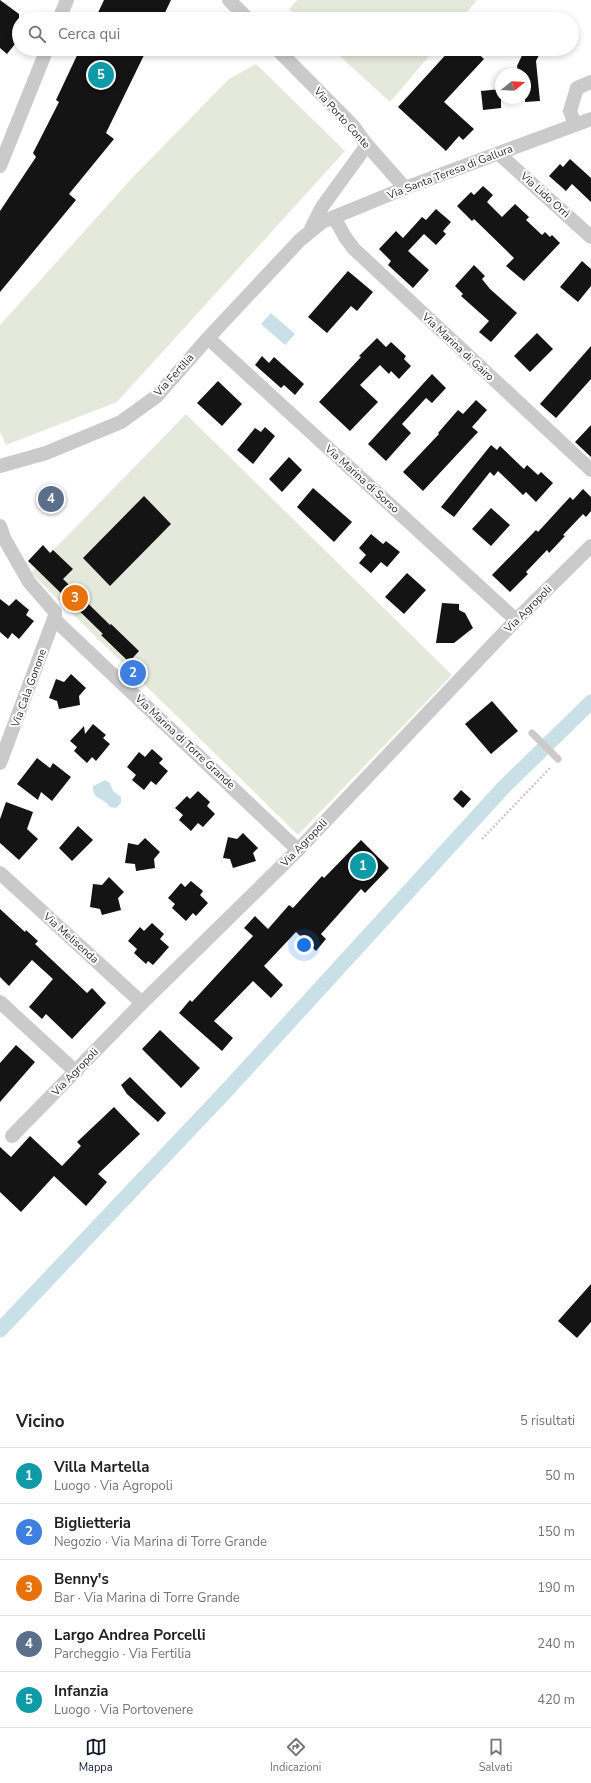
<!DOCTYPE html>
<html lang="it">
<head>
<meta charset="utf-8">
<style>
	body { margin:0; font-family:"Nunito Sans",sans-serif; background:#f2f2f2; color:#202124 }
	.compass { position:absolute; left:495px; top:68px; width:36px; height:36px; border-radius:50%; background:#fff; box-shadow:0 2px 6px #0003; rotate:72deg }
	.you { position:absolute; left:304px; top:945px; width:14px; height:14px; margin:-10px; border:3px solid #fff; border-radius:50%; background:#1a73e8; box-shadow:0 0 0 6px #1a73e833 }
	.badge { display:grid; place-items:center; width:26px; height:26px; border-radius:50%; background:#111827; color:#fff; font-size:13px; font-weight:700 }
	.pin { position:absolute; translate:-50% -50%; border:2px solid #fff; box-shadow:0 1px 4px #0006 }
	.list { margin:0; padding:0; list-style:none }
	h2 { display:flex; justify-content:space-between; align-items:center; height:52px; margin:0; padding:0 16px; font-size:17px }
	h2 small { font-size:13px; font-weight:400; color:#757577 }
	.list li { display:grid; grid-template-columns:26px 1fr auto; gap:12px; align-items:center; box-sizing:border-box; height:56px; padding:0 16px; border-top:1px solid #e0e0e0 }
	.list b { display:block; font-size:15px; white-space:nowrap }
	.list p { margin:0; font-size:13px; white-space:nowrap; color:#757577 }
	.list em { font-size:13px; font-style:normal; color:#757577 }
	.icon { flex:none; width:22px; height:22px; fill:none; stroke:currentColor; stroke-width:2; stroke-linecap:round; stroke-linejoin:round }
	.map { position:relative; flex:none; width:591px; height:1395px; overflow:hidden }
	.search { position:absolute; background:#fff; box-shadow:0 2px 6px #0003; left:12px; right:12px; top:12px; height:44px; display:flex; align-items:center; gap:10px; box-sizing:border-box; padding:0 14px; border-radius:22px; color:#757577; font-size:15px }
	.sheet { height:332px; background:#fff }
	nav { display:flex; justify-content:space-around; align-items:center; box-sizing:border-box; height:56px; border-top:1px solid #e0e0e0; background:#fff; font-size:11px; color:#757577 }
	nav a { display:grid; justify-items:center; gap:2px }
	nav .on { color:#111827 }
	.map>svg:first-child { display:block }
	.green { fill:#e5e9dc }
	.water { fill:#cae0e7 }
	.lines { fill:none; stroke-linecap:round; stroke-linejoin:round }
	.canal { stroke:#cae0e7; stroke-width:15 }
	.building { fill:#141414 }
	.path { stroke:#cacaca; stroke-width:2.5; stroke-dasharray:2 2; stroke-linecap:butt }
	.service { stroke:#cacaca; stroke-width:7 }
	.minor { stroke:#cacaca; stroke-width:14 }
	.labels { text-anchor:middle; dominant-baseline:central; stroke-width:4; stroke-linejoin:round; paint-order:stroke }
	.street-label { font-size:11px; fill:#2d2d2d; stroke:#fff }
</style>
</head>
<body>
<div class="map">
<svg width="591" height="1395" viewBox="0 0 591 1395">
	<rect width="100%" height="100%" fill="#fff"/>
	<g class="green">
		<path d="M297 0H477L461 19H300L289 9Z"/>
		<path d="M332 49H435L390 102Z"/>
		<path d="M256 64 345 151 117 402 6 445 0 432V325L132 178 229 79Z"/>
		<path d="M186 414 452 675 298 835 31 573Z"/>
	</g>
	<g class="water">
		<path d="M271 313 295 334 285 345 261 324Z"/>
		<path d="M105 780 110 783 113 791 121 797V803L116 808 110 807C108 805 107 803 105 802 97 796 93 798 93 786Z"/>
	</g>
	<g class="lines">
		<path class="canal" d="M0 1330 229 1088 504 787 591 702"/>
	</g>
	<g class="building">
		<path d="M0 0 19 14V39L7 54 0 48Z"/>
		<path d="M104 0H171L162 19H95Z"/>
		<path d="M80 49H147L106 133 114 139 69 194 76 200 0 292V211L36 157 33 153 59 102 56 100Z"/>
		<path d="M451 49H473L484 59 444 102 474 129 463 140 459 136 446 151 398 107Z"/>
		<path d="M525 49H542L536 61 540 101 525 102V74H518L517 66Z"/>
		<path d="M501 89V108L483 110 481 91Z"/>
		<path d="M570 159 591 178V202L572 184 566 191 549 176 560 164 563 167Z"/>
		<path d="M483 186 493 195 487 202 502 217 515 204 529 217 526 220 542 235 545 232 550 237 552 235 560 243 524 281 506 266 514 258 474 219 472 221 457 206 471 192 474 195Z"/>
		<path d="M436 209 451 222 443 231 446 234 436 245 424 234 408 251 429 270 413 288 388 265 391 261 379 249 396 231 403 238 422 217 426 220Z"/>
		<path d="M582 261 591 269V286L578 302 560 287Z"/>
		<path d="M474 265 485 276 482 279 490 289 517 313 491 342 479 332 489 321 461 296 463 294 455 286Z"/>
		<path d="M348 271 373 292 357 311 351 306 327 333 308 317Z"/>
		<path d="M537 333 553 349 530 372 514 356Z"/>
		<path d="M377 338 386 347 391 342 406 356 404 359 411 366 399 379 391 371 389 374 380 365 360 385 378 402 350 431 319 402 361 357 359 356Z"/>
		<path d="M591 346V379L556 418 540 404Z"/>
		<path d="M262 356 269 363 274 357 304 384 295 395 284 385 281 388 255 365Z"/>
		<path d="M432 374 446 388 432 403 426 398 402 424 411 433 386 461 368 444Z"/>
		<path d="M218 381 242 404 222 426 197 403Z"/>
		<path d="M476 400 487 410 472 427 478 432 423 491 403 472 439 434 438 433 458 410 463 414Z"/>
		<path d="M591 425V457L575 442Z"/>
		<path d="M265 427 275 436 253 464 237 450 255 428 261 432Z"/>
		<path d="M491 445 497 450 500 446 524 469 527 465 538 475 541 472 553 483 536 502 526 492 523 495 498 471 494 476 490 472 454 517 441 507Z"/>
		<path d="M289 457 302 470 282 492 269 479Z"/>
		<path d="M313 488 352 522 334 542 297 507Z"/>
		<path d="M583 489 591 497V511L586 517 583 514 563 535 565 536 549 553 547 550 526 572 528 574 510 592 492 575 536 530 538 532 570 497 573 500Z"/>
		<path d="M144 496 171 524 110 586 83 558Z"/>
		<path d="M491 508 510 525 491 546 472 529Z"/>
		<path d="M371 534 383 544 386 541 400 552 387 567 381 562 371 573 359 563 366 555 359 548Z"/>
		<path d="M43 545 50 553 53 550 73 569 63 579 110 625 111 624 139 651 129 662 101 635 103 634 28 561Z"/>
		<path d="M407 573 426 590 404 614 385 597Z"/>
		<path d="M0 599 9 606 16 599 29 610 26 615 34 621 19 639 12 633 8 639 0 632Z"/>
		<path d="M442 603 459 604V610L465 613 473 628 454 643H436Z"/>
		<path d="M71 674 86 688 79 696 80 705 59 709 57 701 49 698 56 679 64 682Z"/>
		<path d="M492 701 518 731 491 754 465 724Z"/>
		<path d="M93 724 106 735 103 738 110 744 96 761 92 757 87 763 74 751 77 747 70 741 84 726 85 734Z"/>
		<path d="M152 749 163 759 159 763 168 771 156 785 151 781 144 790 132 780 136 775 127 767 139 752 145 757Z"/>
		<path d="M37 758 50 768 53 763 71 777 52 801 41 792 38 800 17 784Z"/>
		<path d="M461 790 471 799 463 808 453 799Z"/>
		<path d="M198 791 210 802 207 806 215 814 203 827 198 823 191 831 179 820 183 815 175 808 187 796 190 799Z"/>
		<path d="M6 802 33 812 27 829 38 839 19 860 0 843V819Z"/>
		<path d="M78 826 93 840 72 861 59 848Z"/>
		<path d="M243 833 258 848 253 853 256 861 233 868 230 859 223 858 228 837 237 839Z"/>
		<path d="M145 838 160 852 154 859 155 868 136 871 135 864 125 863 128 843 138 845Z"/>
		<path d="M361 840 389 868 365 893 361 889 321 934 326 939 316 951 296 932 264 966 283 985 271 998 253 981 214 1021 233 1038 222 1051 179 1013 190 1000 192 1002 253 936 244 928 255 916 268 929 289 905 293 908 322 876 324 878Z"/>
		<path d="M109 877 124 892 118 898 121 910 102 915 100 909 90 907 93 884 102 885Z"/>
		<path d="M191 881 203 891 200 895 208 903 196 916 193 913 186 921 172 908 175 904 168 898 181 883 185 887Z"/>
		<path d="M0 909 25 932 26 930 38 941 35 944 87 993 92 988 106 1003 72 1039 46 1014 42 1019 29 1007 53 979 32 960 9 986 0 977Z"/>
		<path d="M152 923 164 934 160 939 169 947 153 965 148 961 146 964 134 953 137 949 128 941 140 927 144 931Z"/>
		<path d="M160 1030 200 1068 181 1088 142 1049Z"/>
		<path d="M16 1045 35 1062 0 1102V1063Z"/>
		<path d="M130 1077 166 1113 158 1122 127 1094 121 1085Z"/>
		<path d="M114 1107 140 1134 98 1174 107 1182 86 1206 54 1176 21 1212 0 1192V1147L11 1157 30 1136 62 1166 81 1146 77 1142Z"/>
		<path d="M591 1284V1322L577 1338 558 1321Z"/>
	</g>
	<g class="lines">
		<path class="path" d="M482 839 551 767"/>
		<path class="service" d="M532 733 558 759"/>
		<g class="minor">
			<path d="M229 0 248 19"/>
			<path d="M59 19 67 0"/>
			<path d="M277 49 353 126 367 145 405 188"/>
			<path d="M575 125 570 111 577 88 591 82"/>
			<path d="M499 154 591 237"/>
			<path d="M0 166 47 49"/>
			<path d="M334 217 345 237 354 249 591 470"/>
			<path d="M311 229 322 207 367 145"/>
			<path d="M208 338 516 620"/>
			<path d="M0 466 46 453 121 422 157 396 208 338 300 240 322 222 405 188 591 119"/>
			<path d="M0 526 4 538 29 582 55 612V616L0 763"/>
			<path d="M54 619 298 850"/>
			<path d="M0 873 142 1003"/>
			<path d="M0 1002 76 1072"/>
			<path d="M12 1136 142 1003 298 850 516 620 591 546"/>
		</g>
	</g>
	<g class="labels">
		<g class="street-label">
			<text transform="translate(342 118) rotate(48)">Via Porto Conte</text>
			<text transform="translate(450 172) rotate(-21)">Via Santa Teresa di Gallura</text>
			<text transform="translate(545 195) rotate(42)">Via Lido Orrì</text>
			<text transform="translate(458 347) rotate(43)">Via Marina di Gairo</text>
			<text transform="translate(174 375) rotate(-48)">Via Fertilia</text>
			<text transform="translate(362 479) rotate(42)">Via Marina di Sorso</text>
			<text transform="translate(528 609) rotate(-45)">Via Agropoli</text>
			<text transform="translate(29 688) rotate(-70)">Via Cala Gonone</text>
			<text transform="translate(185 742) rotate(43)">Via Marina di Torre Grande</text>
			<text transform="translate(304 843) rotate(-46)">Via Agropoli</text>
			<text transform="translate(71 938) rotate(42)">Via Melisenda</text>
			<text transform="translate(75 1072) rotate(-46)">Via Agropoli</text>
		</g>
	</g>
</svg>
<svg class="compass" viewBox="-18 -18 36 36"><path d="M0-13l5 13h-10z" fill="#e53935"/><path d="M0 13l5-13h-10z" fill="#757577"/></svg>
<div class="you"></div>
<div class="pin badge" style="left:363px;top:866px;background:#0f9aa8">1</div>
<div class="pin badge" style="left:133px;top:673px;background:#3f7fe0">2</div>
<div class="pin badge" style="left:75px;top:598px;background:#e8710a">3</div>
<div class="pin badge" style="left:51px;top:499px;background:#5c6f8a">4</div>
<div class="pin badge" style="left:101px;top:75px;background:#0f9aa8">5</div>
<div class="search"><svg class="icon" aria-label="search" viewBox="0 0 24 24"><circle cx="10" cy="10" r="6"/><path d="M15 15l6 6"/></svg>Cerca qui</div>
</div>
<section class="sheet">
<h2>Vicino<small>5 risultati</small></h2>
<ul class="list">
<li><span class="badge" style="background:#0f9aa8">1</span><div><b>Villa Martella</b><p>Luogo · Via Agropoli</p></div><em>50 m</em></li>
<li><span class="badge" style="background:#3f7fe0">2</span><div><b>Biglietteria</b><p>Negozio · Via Marina di Torre Grande</p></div><em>150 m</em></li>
<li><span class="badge" style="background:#e8710a">3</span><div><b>Benny's</b><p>Bar · Via Marina di Torre Grande</p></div><em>190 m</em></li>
<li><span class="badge" style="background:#5c6f8a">4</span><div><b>Largo Andrea Porcelli</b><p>Parcheggio · Via Fertilia</p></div><em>240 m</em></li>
<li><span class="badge" style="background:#0f9aa8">5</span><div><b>Infanzia</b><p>Luogo · Via Portovenere</p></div><em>420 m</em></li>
</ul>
</section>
<nav>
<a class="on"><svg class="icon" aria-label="map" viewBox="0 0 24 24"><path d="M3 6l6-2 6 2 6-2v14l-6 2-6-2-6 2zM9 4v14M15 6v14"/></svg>Mappa</a>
<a><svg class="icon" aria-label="directions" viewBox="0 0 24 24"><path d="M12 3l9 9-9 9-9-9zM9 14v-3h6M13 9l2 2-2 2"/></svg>Indicazioni</a>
<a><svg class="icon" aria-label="saved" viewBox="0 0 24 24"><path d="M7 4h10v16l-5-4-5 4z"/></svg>Salvati</a>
</nav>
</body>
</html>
